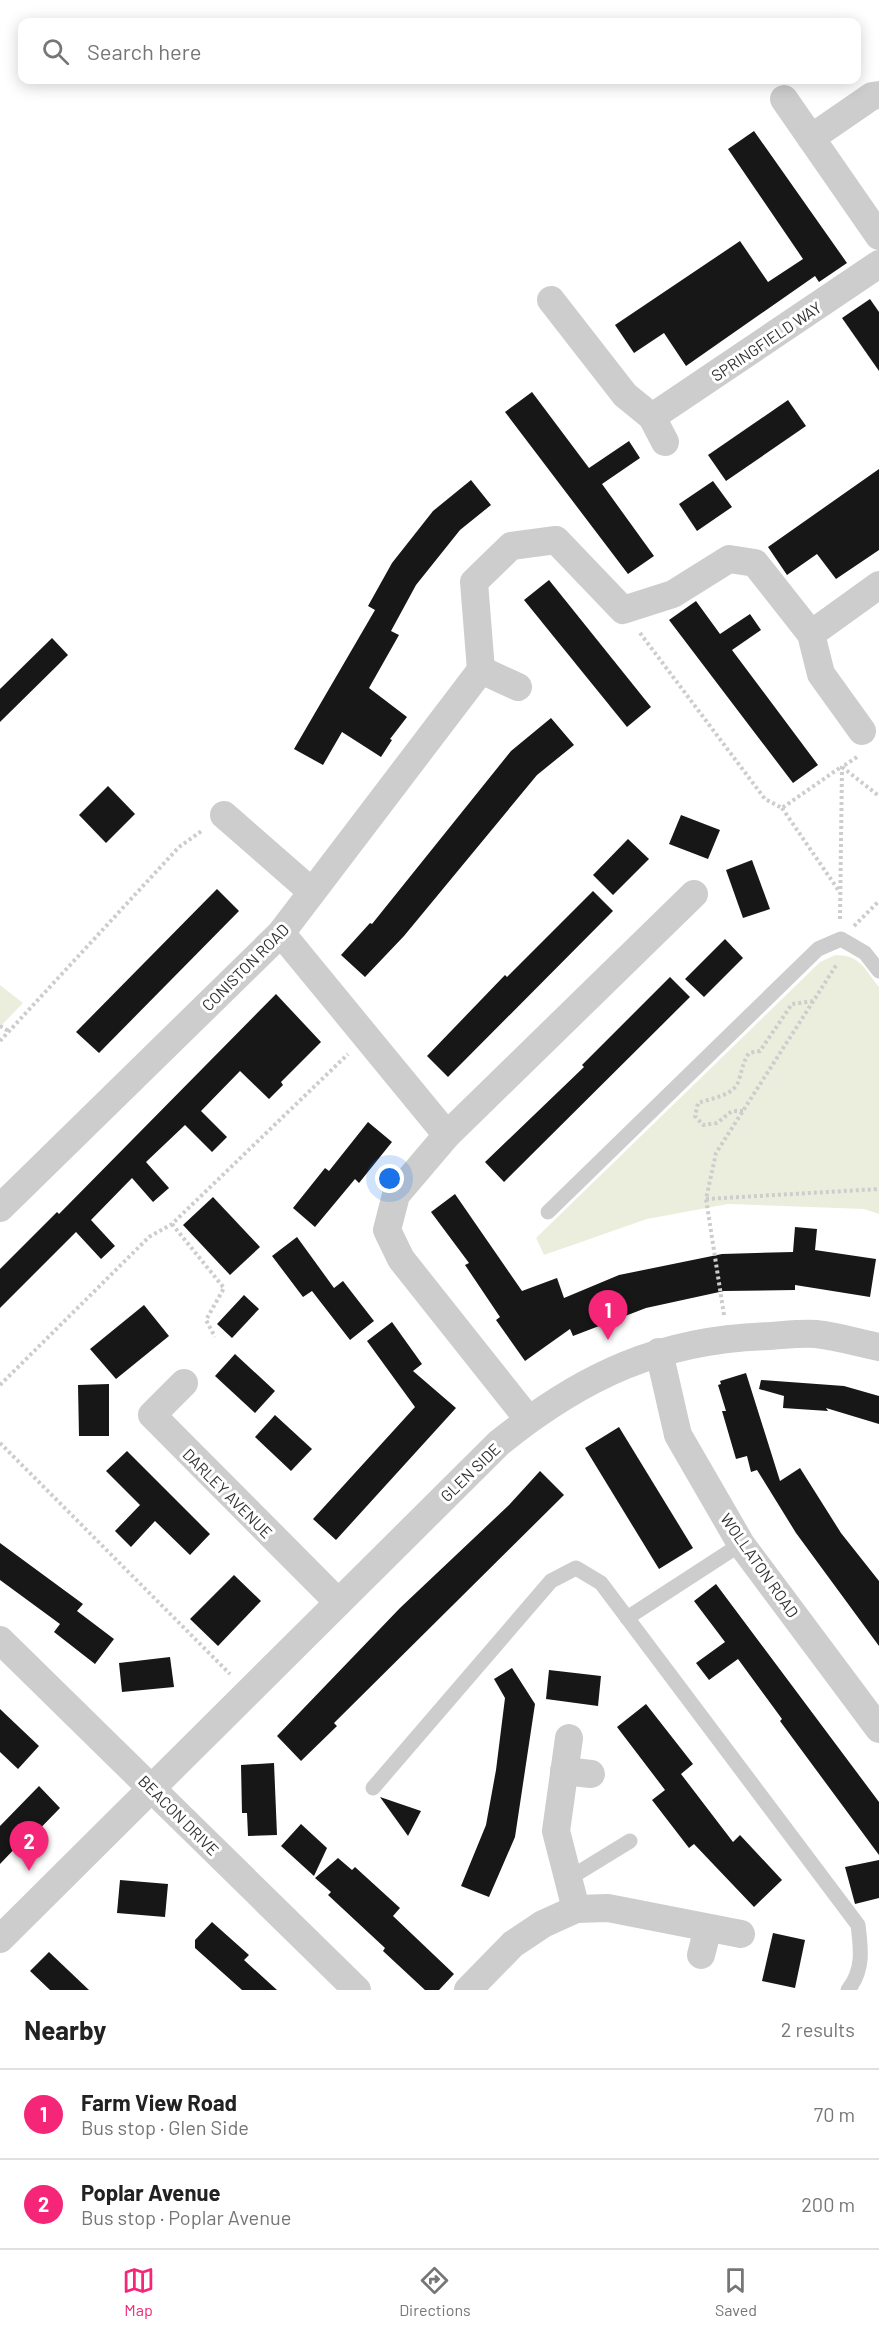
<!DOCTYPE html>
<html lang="en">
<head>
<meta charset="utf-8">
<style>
	body { margin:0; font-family:Barlow,sans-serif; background:#f6f6f6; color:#222 }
	.you { position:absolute; left:390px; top:1179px; width:21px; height:21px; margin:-15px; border:4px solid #fff; border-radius:50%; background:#1a73e8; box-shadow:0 0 0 9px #1a73e833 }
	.badge { display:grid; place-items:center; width:39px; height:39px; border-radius:50%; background:#f52578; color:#fff; font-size:20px; font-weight:700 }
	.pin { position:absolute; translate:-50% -50px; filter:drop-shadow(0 2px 3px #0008) }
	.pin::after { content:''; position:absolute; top:32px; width:21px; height:18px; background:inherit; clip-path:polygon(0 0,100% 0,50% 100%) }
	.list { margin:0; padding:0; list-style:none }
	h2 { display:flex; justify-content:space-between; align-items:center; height:78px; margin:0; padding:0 24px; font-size:26px }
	h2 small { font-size:20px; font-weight:400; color:#767676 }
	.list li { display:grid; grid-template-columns:39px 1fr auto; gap:18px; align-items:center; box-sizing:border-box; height:90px; padding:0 24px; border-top:2px solid #e0e0e0 }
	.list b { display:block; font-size:22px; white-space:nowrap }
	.list p { margin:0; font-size:20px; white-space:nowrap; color:#767676 }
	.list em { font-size:20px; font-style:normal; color:#767676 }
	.icon { flex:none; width:33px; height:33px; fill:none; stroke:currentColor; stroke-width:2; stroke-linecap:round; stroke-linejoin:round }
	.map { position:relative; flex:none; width:879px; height:1990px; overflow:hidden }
	.search { position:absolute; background:#fff; box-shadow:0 3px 15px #0003; left:18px; right:18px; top:18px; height:66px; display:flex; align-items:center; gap:15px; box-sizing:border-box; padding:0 21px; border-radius:12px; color:#767676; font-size:22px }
	.sheet { height:258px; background:#fff }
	nav { display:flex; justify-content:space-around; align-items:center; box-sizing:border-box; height:84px; border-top:2px solid #e0e0e0; background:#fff; font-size:16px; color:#767676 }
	nav a { display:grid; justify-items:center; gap:3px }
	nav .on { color:#f52578 }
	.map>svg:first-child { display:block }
	.green { fill:#eceedd }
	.building { fill:#171717 }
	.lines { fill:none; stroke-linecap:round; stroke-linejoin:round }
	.path { stroke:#cdcdcd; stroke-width:4; stroke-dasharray:3 3; stroke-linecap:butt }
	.lane { stroke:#cdcdcd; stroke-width:15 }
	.street { stroke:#cdcdcd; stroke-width:28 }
	.labels { text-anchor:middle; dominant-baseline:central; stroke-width:6; stroke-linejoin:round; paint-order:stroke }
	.street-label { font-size:16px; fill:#303030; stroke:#fff }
</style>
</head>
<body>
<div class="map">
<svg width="879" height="1990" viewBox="0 0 879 1990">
	<rect width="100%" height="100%" fill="#fff"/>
	<g class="green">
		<path d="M835 955C860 955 864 968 879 987V1214L864 1209 728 1204 647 1219 544 1255 536 1238 820 962Z"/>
		<path d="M0 985 23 1003 0 1027Z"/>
	</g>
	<g class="building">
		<path d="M754 131 847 263 819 282 815 276 686 366 664 333 634 353 615 325 740 241 768 282 803 259 728 149Z"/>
		<path d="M870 299 879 312V371L842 318Z"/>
		<path d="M532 392 589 468 629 441 640 458 602 484 654 556 628 574 505 412Z"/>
		<path d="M788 400 806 426 726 481 708 455Z"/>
		<path d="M879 469V550L836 579 817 554 787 575 768 547Z"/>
		<path d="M471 480 491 505 460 530 416 585 391 631 399 635 369 688 407 717 390 739 392 740 381 757 342 732 323 765 294 749 375 610 368 606 392 563 433 511Z"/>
		<path d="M713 481 732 507 697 531 679 504Z"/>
		<path d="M549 580 651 707 627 727 524 600Z"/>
		<path d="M696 601 720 634 750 614 761 630 732 650 818 765 793 783 669 620Z"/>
		<path d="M52 638 68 655 0 722V689Z"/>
		<path d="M551 718 574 745 537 775 404 936 365 977 341 955 370 923 372 924 511 751Z"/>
		<path d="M108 786 135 814 106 843 79 815Z"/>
		<path d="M681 815 720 830 708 859 669 844Z"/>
		<path d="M628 839 649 859 613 895 593 875Z"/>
		<path d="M752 860 770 909 743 918 726 870Z"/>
		<path d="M217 889 239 911 99 1053 76 1032Z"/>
		<path d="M593 891 613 911 448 1077 427 1056 505 975 507 977Z"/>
		<path d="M725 939 743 958 704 997 685 979Z"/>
		<path d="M670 977 690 997 504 1182 485 1162 584 1067 582 1065Z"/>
		<path d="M276 994 321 1042 281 1082 283 1085 269 1099 240 1071 201 1111 227 1137 212 1152 185 1125 146 1162 169 1188 153 1202 132 1178 91 1220 115 1246 101 1259 76 1232 0 1308V1269L57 1212 59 1214Z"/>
		<path d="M368 1122 392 1142 359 1183 355 1179 315 1227 293 1208 325 1168 329 1171Z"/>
		<path d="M455 1194 522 1291 557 1278 564 1298 619 1275 722 1254 793 1252 795 1227 817 1229 815 1250 876 1259 870 1297 795 1285V1290L724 1291 646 1308 573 1336 570 1329 525 1361 496 1320 500 1317 465 1265 469 1263 431 1212Z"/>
		<path d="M213 1197 260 1247 230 1275 183 1225Z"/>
		<path d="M297 1237 334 1288 343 1281 374 1321 350 1340 312 1291 303 1297 272 1256Z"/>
		<path d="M244 1295 259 1309 232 1338 217 1324Z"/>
		<path d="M144 1305 169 1336 116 1379 90 1349Z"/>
		<path d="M392 1322 422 1364 413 1371 456 1408 336 1540 313 1519 415 1407 367 1341Z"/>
		<path d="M235 1354 275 1391 255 1413 215 1376Z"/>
		<path d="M746 1373 780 1481 800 1468 841 1533 879 1581V1646L796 1533 757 1470 751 1472 747 1456 736 1459 722 1411H726L718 1385 721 1384 720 1381Z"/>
		<path d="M761 1380 844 1386 879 1396V1424L826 1408 828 1411 783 1408 784 1396 759 1389Z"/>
		<path d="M109 1384V1436H79L78 1385Z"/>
		<path d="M275 1415 312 1449 291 1471 255 1437Z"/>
		<path d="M619 1427 693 1548 659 1569 585 1448Z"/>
		<path d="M127 1451 210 1534 190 1555 155 1521 131 1547 115 1531 140 1505 106 1471Z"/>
		<path d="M540 1471 564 1495 334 1723 337 1726 301 1761 277 1736 400 1608 509 1505Z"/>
		<path d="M0 1543 83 1604 77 1611 114 1639 95 1664 54 1632 60 1624 0 1580Z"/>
		<path d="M234 1575 261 1601 218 1646 190 1619Z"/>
		<path d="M716 1584 879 1802V1855L780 1721 782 1719 738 1659 709 1680 696 1663 725 1642 694 1601Z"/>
		<path d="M170 1657 174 1687 122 1692 119 1663Z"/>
		<path d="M512 1668 535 1704 515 1837 489 1897 461 1886 486 1825 496 1770 505 1698 494 1679Z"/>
		<path d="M549 1670 601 1676 598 1706 546 1699Z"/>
		<path d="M646 1704 693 1764 681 1774 733 1842 740 1835 782 1880 754 1907 694 1844 689 1848 652 1800 665 1790 617 1727Z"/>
		<path d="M0 1709 39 1746 18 1769 0 1752Z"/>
		<path d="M274 1763 277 1835 248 1836 247 1813H242L241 1765Z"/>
		<path d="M39 1786 60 1808 24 1845 21 1842 0 1864V1826Z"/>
		<path d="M380 1797 421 1811 408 1836Z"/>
		<path d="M301 1824 327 1848 314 1876 281 1846Z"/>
		<path d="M338 1858 352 1870 355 1867 400 1908 393 1916 454 1974 439 1990H425L383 1951 385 1948 328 1895 331 1892 315 1878Z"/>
		<path d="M879 1860V1898L855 1904 845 1867Z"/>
		<path d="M120 1880 168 1884 165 1917 117 1913Z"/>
		<path d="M212 1922 249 1955 244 1960 277 1990H242L195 1948V1940Z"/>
		<path d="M773 1933 805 1940 795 1988 762 1981Z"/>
		<path d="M49 1952 89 1990H50L30 1971Z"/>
	</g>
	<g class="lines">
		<g class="path">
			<path d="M640 633 765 799 782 808 841 767"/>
			<path d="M857 757 842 767 879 796"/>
			<path d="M782 808 839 891"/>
			<path d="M840 919 842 767"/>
			<path d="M854 926 879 901"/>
			<path d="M0 1026 10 1032"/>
			<path d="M0 1041 179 847 203 830"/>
			<path d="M743 1111H732L717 1123 703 1125 695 1116 698 1103C712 1098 734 1096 739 1080 742 1070 743 1062 749 1053L760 1051 792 1004 814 1001"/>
			<path d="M706 1199 879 1189"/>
			<path d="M172 1224 224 1288 206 1320 215 1337"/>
			<path d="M724 1315 706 1199 716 1153 837 964"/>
			<path d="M0 1385 149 1237 172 1224 348 1054"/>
			<path d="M0 1443 230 1674"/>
		</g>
		<g class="lane">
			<path d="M548 1212 818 949 841 939 865 953 879 971"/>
			<path d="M627 1618 741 1544"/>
			<path d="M373 1788 551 1581 576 1568 601 1583 858 1925C861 1949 864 1970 848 1990"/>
			<path d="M568 1879 630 1841"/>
		</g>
		<g class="street">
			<path d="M784 99 879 236"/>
			<path d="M811 138 872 96 879 95"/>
			<path d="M551 300 625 395 652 417 879 264"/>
			<path d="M652 417 665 442"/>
			<path d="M811 634 879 585"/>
			<path d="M481 670 474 582 511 546 556 540 623 610 673 594 729 559 755 563 811 634 821 674 862 731"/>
			<path d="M481 670 518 687"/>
			<path d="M224 815 312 892"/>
			<path d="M281 933 447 1135"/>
			<path d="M0 1208 281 933 481 670"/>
			<path d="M659 1352 678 1435 741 1544 879 1729"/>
			<path d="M184 1383 152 1415 338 1602"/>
			<path d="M528 1419 401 1259 387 1230 396 1195 447 1135 694 894"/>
			<path d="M0 1640 357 1990"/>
			<path d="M569 1738 556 1831 576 1909"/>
			<path d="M564 1771 591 1774"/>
			<path d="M0 1939 499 1443C583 1375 662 1339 770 1336 785 1335 801 1333 816 1334 837 1336 858 1343 879 1347"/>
			<path d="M701 1955 708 1928"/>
			<path d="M468 1990 513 1944 543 1924 576 1909 608 1908 741 1934"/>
		</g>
	</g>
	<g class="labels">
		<g class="street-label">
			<text transform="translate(766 341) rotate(-34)">SPRINGFIELD WAY</text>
			<text transform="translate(245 967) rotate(-45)">CONISTON ROAD</text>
			<text transform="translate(470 1472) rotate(-44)">GLEN SIDE</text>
			<text transform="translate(228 1493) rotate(45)">DARLEY AVENUE</text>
			<text transform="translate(760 1565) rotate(55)">WOLLATON ROAD</text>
			<text transform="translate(179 1815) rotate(45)">BEACON DRIVE</text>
		</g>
	</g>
</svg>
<div class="you"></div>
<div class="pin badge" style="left:608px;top:1340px">1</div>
<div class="pin badge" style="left:29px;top:1871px">2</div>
<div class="search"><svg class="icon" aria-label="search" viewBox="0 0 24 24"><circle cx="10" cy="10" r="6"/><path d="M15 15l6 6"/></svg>Search here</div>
</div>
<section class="sheet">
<h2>Nearby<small>2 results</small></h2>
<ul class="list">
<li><span class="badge">1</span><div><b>Farm View Road</b><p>Bus stop · Glen Side</p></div><em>70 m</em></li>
<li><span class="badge">2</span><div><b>Poplar Avenue</b><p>Bus stop · Poplar Avenue</p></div><em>200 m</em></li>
</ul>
</section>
<nav>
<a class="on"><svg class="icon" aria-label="map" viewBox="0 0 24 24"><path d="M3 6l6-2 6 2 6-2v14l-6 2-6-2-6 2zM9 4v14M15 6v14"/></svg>Map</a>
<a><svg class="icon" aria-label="directions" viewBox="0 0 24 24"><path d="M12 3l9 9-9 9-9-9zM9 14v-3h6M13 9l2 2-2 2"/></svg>Directions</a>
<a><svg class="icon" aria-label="saved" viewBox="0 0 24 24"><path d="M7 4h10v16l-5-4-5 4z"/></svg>Saved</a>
</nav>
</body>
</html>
